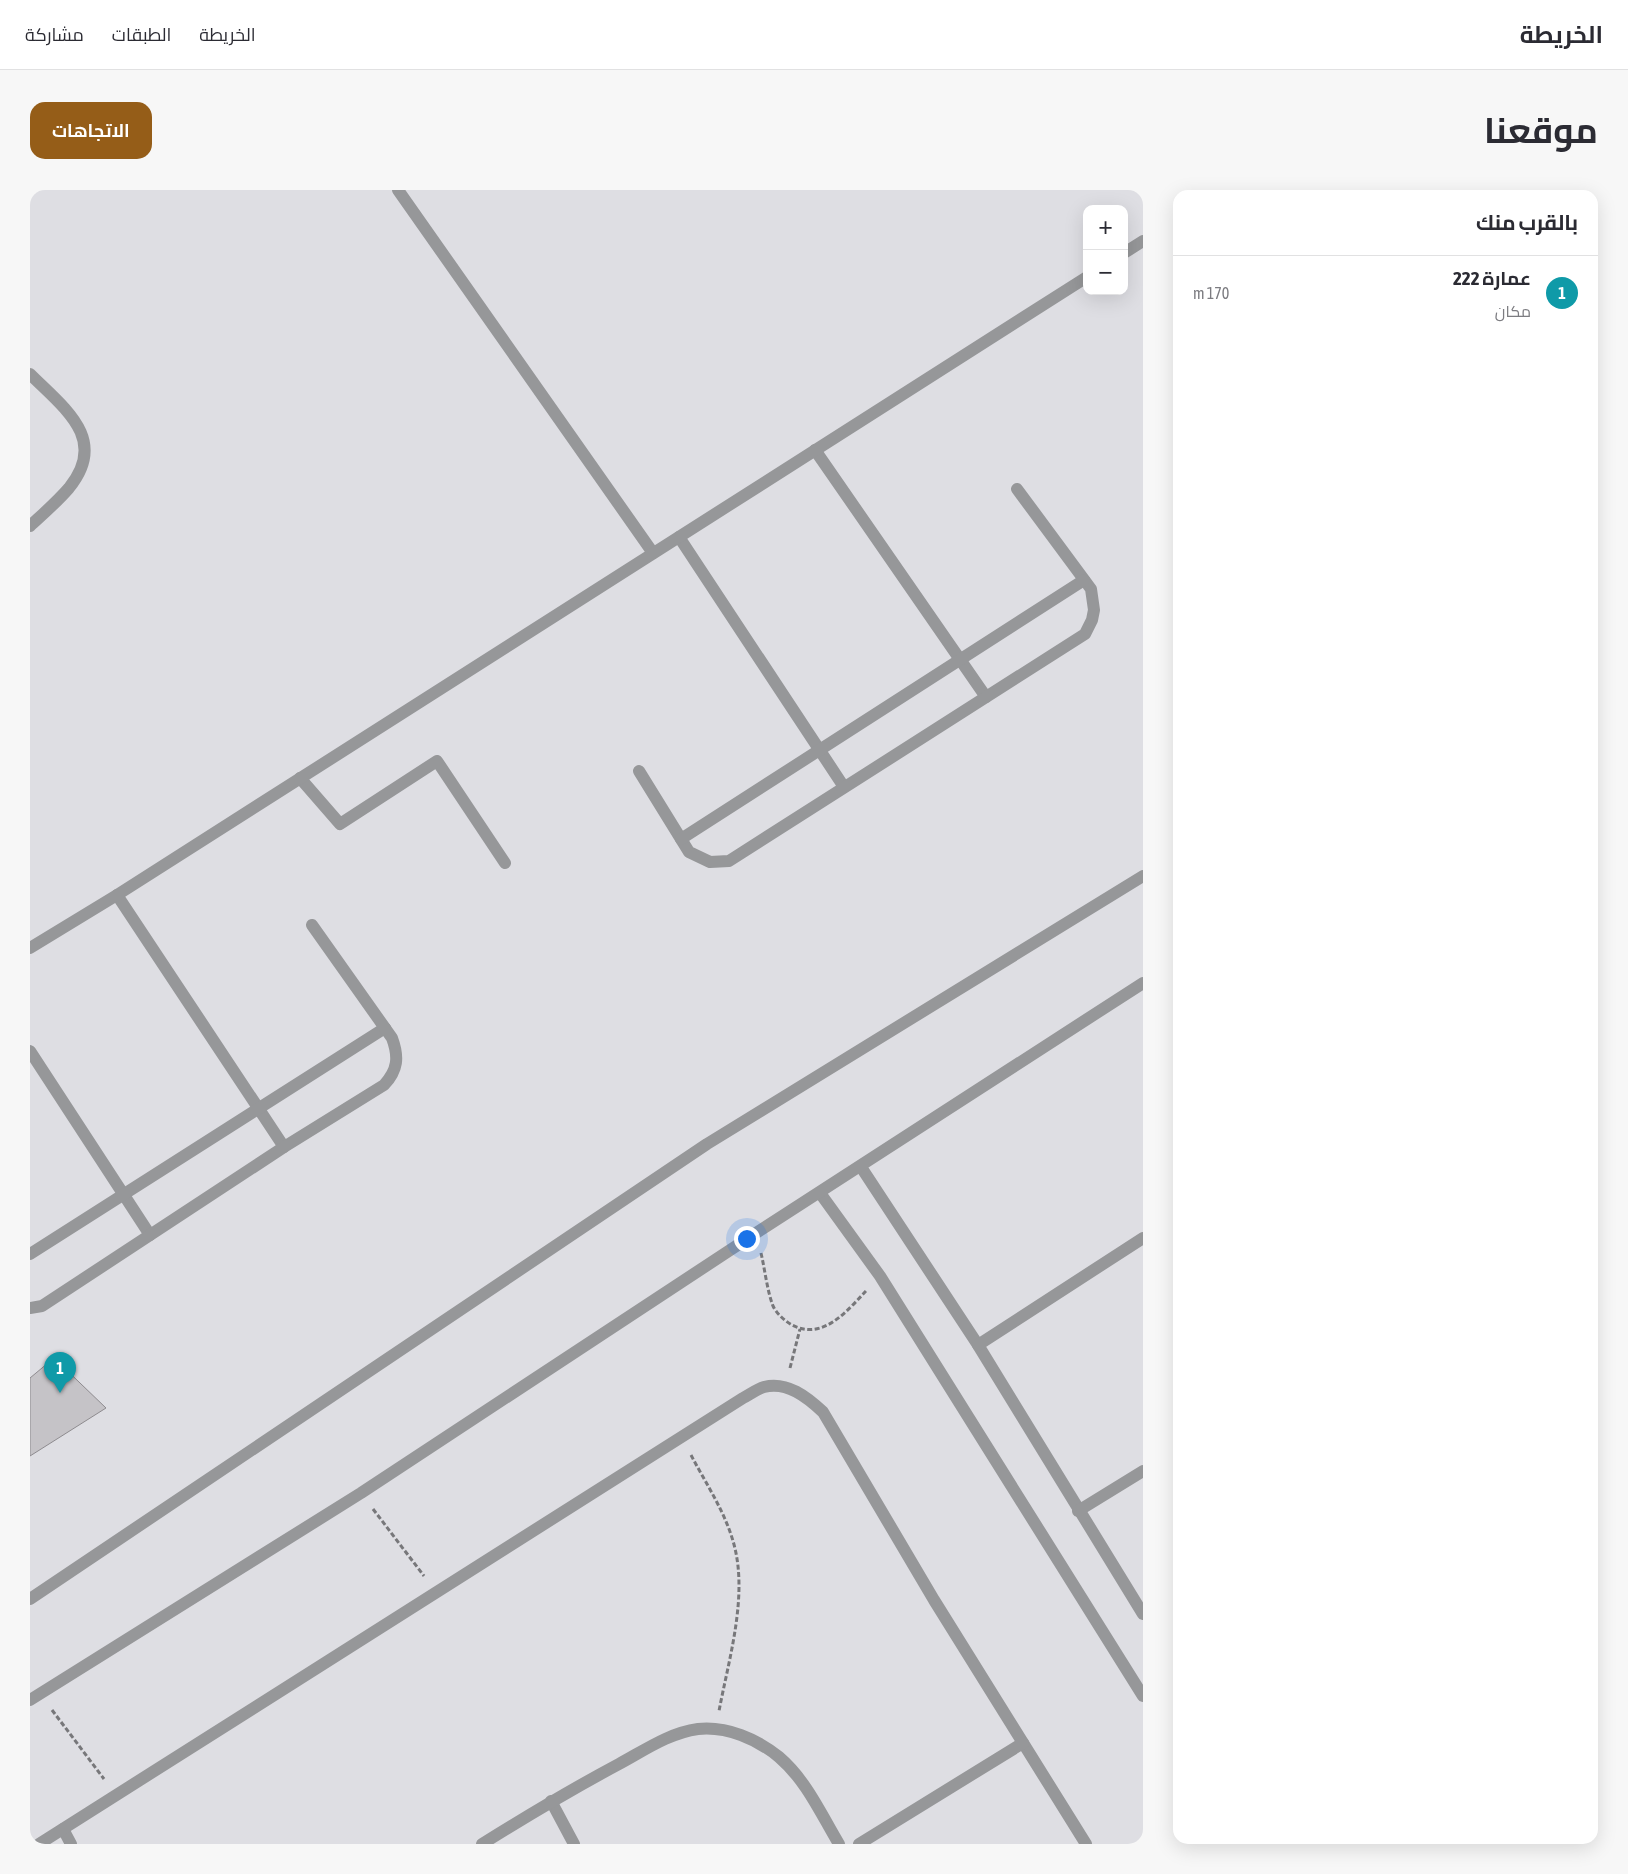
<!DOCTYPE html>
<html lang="ar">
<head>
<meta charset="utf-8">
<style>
	body { margin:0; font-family:"Asap Condensed",Cairo,sans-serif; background:#f7f7f7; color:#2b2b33; direction:rtl }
	.controls { position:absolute; right:15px; top:15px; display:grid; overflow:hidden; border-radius:10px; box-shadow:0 5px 20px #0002 }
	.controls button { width:45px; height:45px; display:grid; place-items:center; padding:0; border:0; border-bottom:1px solid #e1e1e2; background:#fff; color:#2b2b33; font:25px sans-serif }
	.you { position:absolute; left:716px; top:1048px; width:18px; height:18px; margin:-12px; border:4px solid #fff; border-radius:50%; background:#1a73e8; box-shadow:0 0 0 8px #1a73e833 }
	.badge { display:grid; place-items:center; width:32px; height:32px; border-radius:50%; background:#955d18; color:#fff; font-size:16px; font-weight:700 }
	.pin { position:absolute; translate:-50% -41px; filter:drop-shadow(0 1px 2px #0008) }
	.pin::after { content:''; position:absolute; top:26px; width:18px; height:15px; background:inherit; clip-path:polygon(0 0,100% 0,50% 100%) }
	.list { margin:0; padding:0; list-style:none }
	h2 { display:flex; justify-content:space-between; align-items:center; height:65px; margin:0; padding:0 20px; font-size:21px }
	h2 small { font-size:16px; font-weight:400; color:#7c7c81 }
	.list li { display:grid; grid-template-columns:32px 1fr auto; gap:15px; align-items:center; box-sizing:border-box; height:75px; padding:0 20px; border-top:1px solid #e1e1e2 }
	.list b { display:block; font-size:19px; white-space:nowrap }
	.list p { margin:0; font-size:16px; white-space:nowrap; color:#7c7c81 }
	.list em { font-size:16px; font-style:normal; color:#7c7c81 }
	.map { position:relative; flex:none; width:1113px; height:1654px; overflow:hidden; direction:ltr; border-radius:15px }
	header { display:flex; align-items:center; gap:30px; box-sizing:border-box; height:70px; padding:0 25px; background:#fff; border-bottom:1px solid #e1e1e2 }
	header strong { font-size:24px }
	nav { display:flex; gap:28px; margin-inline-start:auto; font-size:18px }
	.intro { display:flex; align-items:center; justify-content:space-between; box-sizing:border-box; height:120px; padding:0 30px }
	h1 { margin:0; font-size:35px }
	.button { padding:12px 22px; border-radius:15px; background:#955d18; color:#fff; font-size:18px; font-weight:700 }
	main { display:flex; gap:30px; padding:0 30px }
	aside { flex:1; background:#fff; border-radius:15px; box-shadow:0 5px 20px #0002 }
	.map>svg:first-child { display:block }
	.building { fill:#c5c3c7; stroke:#8e8b8f }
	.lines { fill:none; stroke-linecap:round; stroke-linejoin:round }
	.path { stroke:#77777a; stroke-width:3; stroke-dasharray:5 2.5; stroke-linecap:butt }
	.minor { stroke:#969799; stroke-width:12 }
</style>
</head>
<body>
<header>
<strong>الخريطة</strong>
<nav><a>الخريطة</a><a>الطبقات</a><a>مشاركة</a></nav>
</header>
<div class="intro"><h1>موقعنا</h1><a class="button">الاتجاهات</a></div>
<main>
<aside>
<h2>بالقرب منك<small></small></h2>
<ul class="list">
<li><span class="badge" style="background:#0f9aa8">1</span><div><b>عمارة 222</b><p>مكان</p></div><em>170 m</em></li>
</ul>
</aside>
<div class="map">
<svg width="1113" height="1654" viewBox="0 0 1113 1654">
	<rect width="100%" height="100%" fill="#dedee3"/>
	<path class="building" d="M24 1168 76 1218 0 1266V1188Z"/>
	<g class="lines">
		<g class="path">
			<path d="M731 1063C735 1080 737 1100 743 1116 747 1124 755 1131 762 1135 793 1151 817 1121 836 1101"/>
			<path d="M760 1178 770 1139"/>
			<path d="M661 1265C675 1292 694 1320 703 1351 719 1404 699 1468 689 1521"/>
			<path d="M343 1319 394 1386"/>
			<path d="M22 1520 74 1589"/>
			<path d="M1110 1654 1113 1652"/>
		</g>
		<g class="minor">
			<path d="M368 0 623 363"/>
			<path d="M1094 63 1113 51"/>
			<path d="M0 184C34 218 79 249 39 298 27 312 13 324 0 336"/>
			<path d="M785 260 956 507"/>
			<path d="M649 347 814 597"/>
			<path d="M609 581 659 662 680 672 699 671 1055 444 1062 430 1064 420 1061 399 987 299"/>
			<path d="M270 588 310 634 407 571 475 673"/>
			<path d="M651 649 1054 390"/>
			<path d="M87 705 254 957"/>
			<path d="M0 758 87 705 1057 87"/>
			<path d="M0 861 120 1045"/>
			<path d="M831 977 948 1155 1113 1424"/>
			<path d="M790 1003 850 1086 1113 1506"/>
			<path d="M0 1064 355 838"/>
			<path d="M0 1118 12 1116 254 957 354 895C368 880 369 867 362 848L282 735"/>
			<path d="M948 1155 1113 1048"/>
			<path d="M1048 1321 1113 1281"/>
			<path d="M0 1409 677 954 1113 686"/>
			<path d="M0 1510 331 1303 726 1043 1113 793"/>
			<path d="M521 1611 544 1654"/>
			<path d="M33 1639 41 1654"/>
			<path d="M9 1654 713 1208C719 1205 727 1199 734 1197 757 1191 777 1207 793 1222L904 1410 1056 1654"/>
			<path d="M452 1654C497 1626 542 1599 589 1574 615 1560 639 1543 668 1539 697 1536 727 1549 749 1567 776 1590 791 1624 809 1654"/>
			<path d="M829 1654 993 1553"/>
		</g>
	</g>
</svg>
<div class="controls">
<button>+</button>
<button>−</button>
</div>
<div class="you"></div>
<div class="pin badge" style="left:30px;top:1203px;background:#0f9aa8">1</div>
</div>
</main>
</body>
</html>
